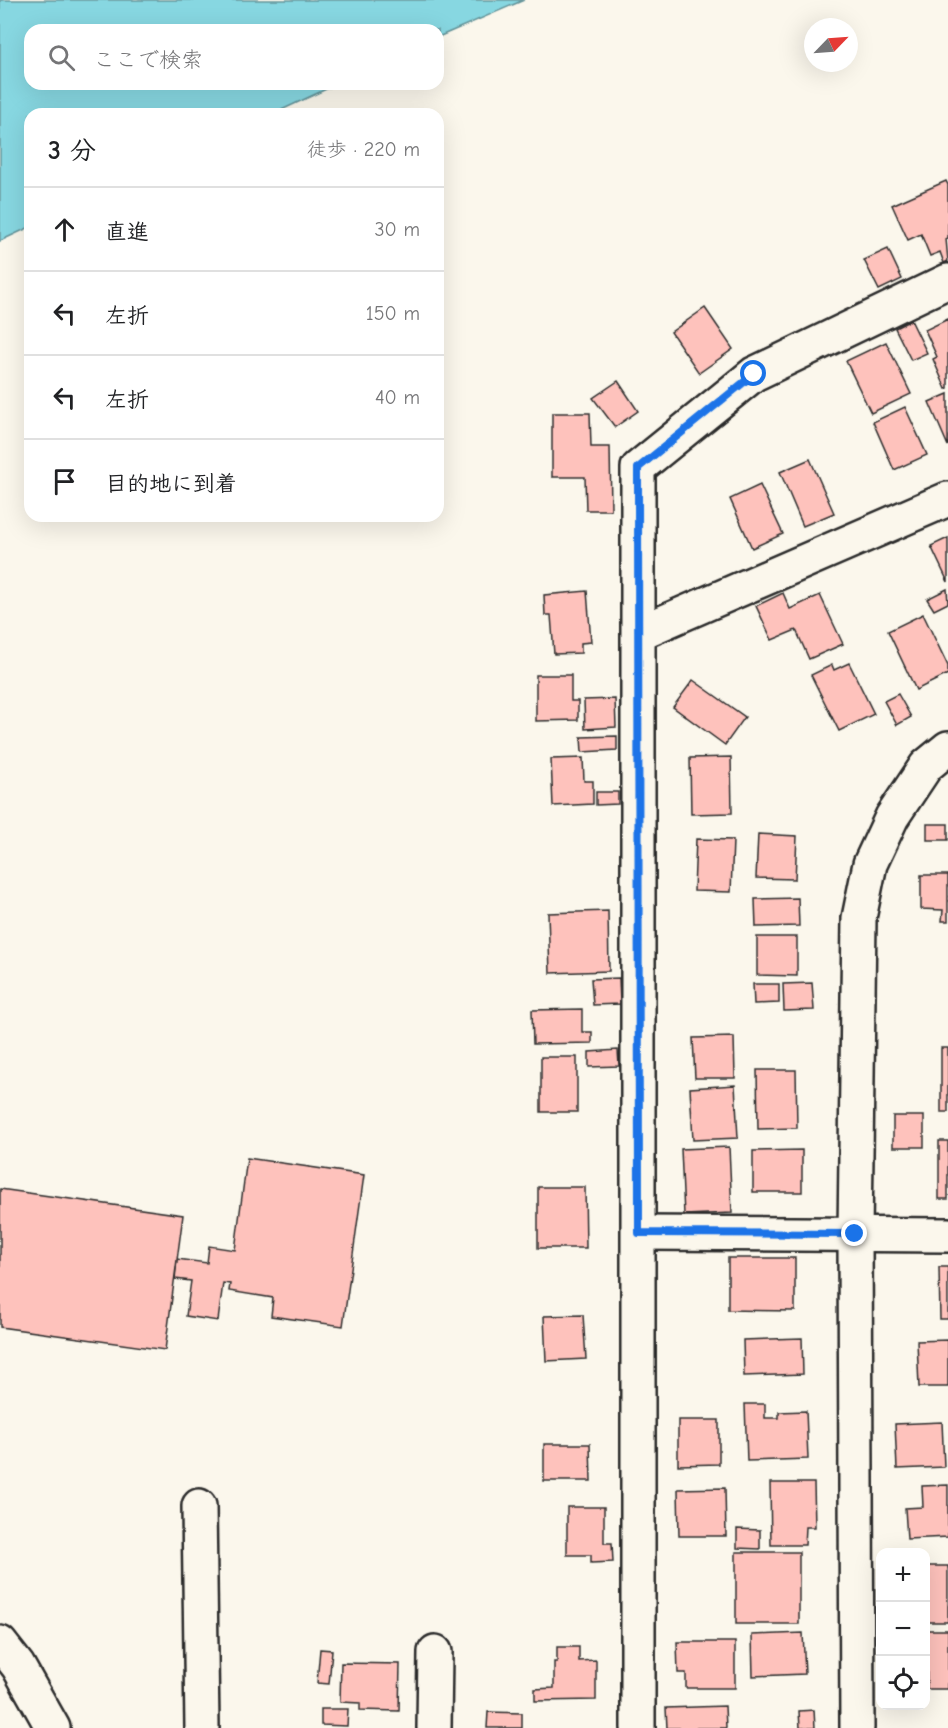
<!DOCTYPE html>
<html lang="ja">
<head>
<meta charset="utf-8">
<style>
	body { margin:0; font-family:"Comic Neue","Klee One",sans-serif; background:#f2f2f2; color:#202124 }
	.controls { position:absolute; right:18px; bottom:18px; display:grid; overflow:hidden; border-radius:12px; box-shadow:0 6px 24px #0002 }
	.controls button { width:54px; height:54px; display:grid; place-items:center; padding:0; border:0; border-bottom:2px solid #e0e0e0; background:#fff; color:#202124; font:30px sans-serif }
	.compass { position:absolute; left:804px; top:18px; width:54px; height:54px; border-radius:50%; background:#fff; box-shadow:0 6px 24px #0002; rotate:65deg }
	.stop { position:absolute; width:18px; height:18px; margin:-14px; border:4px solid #1a73e8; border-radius:50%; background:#fff }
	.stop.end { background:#1a73e8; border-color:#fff; box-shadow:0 2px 6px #0008 }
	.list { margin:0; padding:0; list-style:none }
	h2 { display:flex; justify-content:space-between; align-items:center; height:78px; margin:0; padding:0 24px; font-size:26px }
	h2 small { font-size:20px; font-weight:400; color:#757577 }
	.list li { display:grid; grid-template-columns:39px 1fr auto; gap:18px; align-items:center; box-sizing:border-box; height:84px; padding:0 24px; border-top:2px solid #e0e0e0 }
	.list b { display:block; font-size:22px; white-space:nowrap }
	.list em { font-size:20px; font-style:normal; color:#757577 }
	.icon { flex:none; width:33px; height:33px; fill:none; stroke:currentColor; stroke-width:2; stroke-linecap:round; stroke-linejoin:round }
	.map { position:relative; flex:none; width:948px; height:1728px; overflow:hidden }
	.search { position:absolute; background:#fff; box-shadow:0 6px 24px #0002; left:24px; top:24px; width:420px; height:66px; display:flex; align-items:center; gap:15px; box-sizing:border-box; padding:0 21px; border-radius:18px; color:#757577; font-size:22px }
	.panel { position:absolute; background:#fff; box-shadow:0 6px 24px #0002; left:24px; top:108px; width:420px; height:414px; border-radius:18px }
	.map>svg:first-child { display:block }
	.water { fill:#87d7e1; stroke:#629298; stroke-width:1.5 }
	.building { fill:#fec2bc; stroke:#2b2b2b; stroke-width:1.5 }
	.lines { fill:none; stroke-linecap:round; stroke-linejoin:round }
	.minor-casing { stroke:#2b2b2b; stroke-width:38 }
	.minor { stroke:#fbf7ec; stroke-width:33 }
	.route { stroke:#1a73e8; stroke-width:8 }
</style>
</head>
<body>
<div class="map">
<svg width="948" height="1728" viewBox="0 0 948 1728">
	<rect width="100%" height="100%" fill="#fbf7ec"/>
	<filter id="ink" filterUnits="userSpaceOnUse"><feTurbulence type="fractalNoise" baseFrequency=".0167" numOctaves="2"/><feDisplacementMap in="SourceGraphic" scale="12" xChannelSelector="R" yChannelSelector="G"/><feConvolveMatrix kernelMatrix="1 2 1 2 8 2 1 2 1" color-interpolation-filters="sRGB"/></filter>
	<g filter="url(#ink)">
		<path class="water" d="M0 0H524L438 37V30H30V84H337L273 114H30V227L0 241Z"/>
		<g class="building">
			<path d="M946 181 948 185V238L946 239 948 261 944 263 940 252 930 256 921 234 908 240 892 205Z"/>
			<path d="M888 249 902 279 879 290 864 260Z"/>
			<path d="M705 308 733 349 699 373 671 332Z"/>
			<path d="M948 319V388L946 389 933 359 937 357 925 330Z"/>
			<path d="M911 320 927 353 911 360 895 328Z"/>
			<path d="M886 342 911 394 871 413 846 361Z"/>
			<path d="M618 381 638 411 615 427 593 398Z"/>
			<path d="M948 394V446L929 402Z"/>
			<path d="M905 407 927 455 894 470 873 422Z"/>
			<path d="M552 413H590L591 447H610L611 510H586L585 477H552Z"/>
			<path d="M810 459 834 513 803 526 780 472Z"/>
			<path d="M760 485 783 534 752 548 730 499Z"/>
			<path d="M948 538V582L931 546Z"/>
			<path d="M947 589 948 603 934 610 927 599Z"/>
			<path d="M587 591 591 642 581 643V653L554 654 551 615H545L544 595Z"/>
			<path d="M783 593 790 609 820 595 843 644 809 659 796 630 772 640 756 606Z"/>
			<path d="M923 614 948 666V674L916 690 888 631Z"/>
			<path d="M849 663 874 714 839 731 811 675 832 665 834 670Z"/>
			<path d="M536 675H571V701H578V720L536 721Z"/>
			<path d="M693 680 745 717 725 745 673 707Z"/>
			<path d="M898 694 911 717 897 725 884 701Z"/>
			<path d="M615 699 616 727 585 729 584 700Z"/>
			<path d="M617 736V750L582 752 581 737Z"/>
			<path d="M731 757 732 813 691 814 690 758Z"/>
			<path d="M583 758 584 781H593V804L553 806 551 759Z"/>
			<path d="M596 792H618V804L596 805Z"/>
			<rect x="927" y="824" width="21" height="16"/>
			<path d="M758 834 797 836 795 879 756 878Z"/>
			<path d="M696 839 733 840 731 892 694 891Z"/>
			<path d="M921 875H948V921H942L943 910 921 909Z"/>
			<path d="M798 898 799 926 756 927 755 899Z"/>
			<path d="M608 911 609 971 550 973 548 913Z"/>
			<path d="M757 937H797V976L757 975Z"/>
			<path d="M619 978 620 1004 593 1005 591 979Z"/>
			<path d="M812 983 814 1010 784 1011 783 984Z"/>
			<path d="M753 984H779V1003L754 1004Z"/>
			<path d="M582 1009V1032H592V1043L533 1044 532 1010Z"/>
			<path d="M734 1037 735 1078H695L693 1038Z"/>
			<rect x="941" y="1048" width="7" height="64"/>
			<path d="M618 1050 619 1066 589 1067V1052Z"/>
			<rect x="541" y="1057" width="36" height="55"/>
			<path d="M757 1070H796L797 1128 758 1129Z"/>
			<path d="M735 1085 738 1138 693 1140 690 1088Z"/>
			<rect x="893" y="1116" width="31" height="31"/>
			<rect x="939" y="1141" width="9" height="58"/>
			<path d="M729 1147 732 1213 684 1215 681 1149Z"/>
			<path d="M802 1150V1192H753V1151Z"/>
			<path d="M247 1158 364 1175 343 1326 271 1316 273 1298 229 1291 230 1284 223 1283 218 1321 186 1316 191 1281 175 1279 177 1259 207 1263 209 1246 235 1250Z"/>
			<path d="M538 1187H585L586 1248H538Z"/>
			<path d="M0 1189 183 1215 165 1350 0 1327Z"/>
			<path d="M728 1258H795V1311L728 1310Z"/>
			<path d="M939 1267H948V1319H940Z"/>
			<path d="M583 1315 586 1359 546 1361 544 1316Z"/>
			<path d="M802 1338 803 1374 744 1376 743 1340Z"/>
			<path d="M948 1340V1387H919L917 1341Z"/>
			<path d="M745 1404H765V1418H779V1412L806 1411 808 1459 747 1461Z"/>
			<path d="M678 1420H719V1464L678 1465Z"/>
			<path d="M942 1422 944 1467 897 1469 895 1424Z"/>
			<path d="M544 1444H590L591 1481H544Z"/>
			<path d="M770 1483H814L815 1527H806L805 1545H771Z"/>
			<path d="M948 1485V1537L907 1539 905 1508 923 1507 922 1486Z"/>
			<path d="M725 1488 726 1536H679L678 1489Z"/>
			<path d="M567 1507H604V1543H612L613 1562 591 1563V1555H567Z"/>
			<path d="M737 1529 760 1530V1549L737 1548Z"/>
			<rect x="736" y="1552" width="63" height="72"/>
			<rect x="926" y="1566" width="22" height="56"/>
			<path d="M926 1630H948V1689H927Z"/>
			<path d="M803 1633 805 1674 753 1676 752 1635Z"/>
			<path d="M677 1642H735V1688H686V1673H678Z"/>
			<path d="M557 1647H579V1661L596 1660V1700L535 1701V1689L554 1688V1662H557Z"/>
			<path d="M320 1649 332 1650 329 1684 317 1683Z"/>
			<path d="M341 1663 400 1664 399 1711 360 1710V1703L340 1702Z"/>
			<path d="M725 1706 726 1728H667L666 1708Z"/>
			<path d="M321 1709H348L347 1726 321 1725Z"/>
			<path d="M814 1710 815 1728H800L799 1711Z"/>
			<path d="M488 1712 522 1713V1728H487Z"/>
		</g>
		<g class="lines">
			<g class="minor-casing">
				<g id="minor">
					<path d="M639 633 948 499"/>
					<path d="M639 1233 948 1235"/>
					<path d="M199 1506 202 1728"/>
					<path d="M0 1643 18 1666 53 1728"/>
					<path d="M434 1728 435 1652"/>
					<path d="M638 1728V468L754 374 948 281"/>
					<path d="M857 1728 855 1234 859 918 870 864 892 817 926 766 948 748"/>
				</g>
			</g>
			<use href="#minor" class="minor"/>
		</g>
	</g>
	<g class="lines" filter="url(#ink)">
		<path class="route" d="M754 374 638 468 639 1233 855 1234"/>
	</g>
</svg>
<div class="controls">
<button>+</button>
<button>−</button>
<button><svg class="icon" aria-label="locate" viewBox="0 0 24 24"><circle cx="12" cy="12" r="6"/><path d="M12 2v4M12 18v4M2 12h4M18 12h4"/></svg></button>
</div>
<svg class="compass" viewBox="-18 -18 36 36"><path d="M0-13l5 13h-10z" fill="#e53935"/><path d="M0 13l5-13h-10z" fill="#757577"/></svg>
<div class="stop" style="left:754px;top:374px"></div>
<div class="stop end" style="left:855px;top:1234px"></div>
<div class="search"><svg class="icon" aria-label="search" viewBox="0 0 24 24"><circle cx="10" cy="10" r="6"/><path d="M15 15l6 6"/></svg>ここで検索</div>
<section class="panel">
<h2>3 分<small>徒歩 · 220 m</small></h2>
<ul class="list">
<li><svg class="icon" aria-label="ahead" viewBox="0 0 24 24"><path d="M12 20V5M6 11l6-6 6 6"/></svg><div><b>直進</b></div><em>30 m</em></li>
<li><svg class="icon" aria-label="left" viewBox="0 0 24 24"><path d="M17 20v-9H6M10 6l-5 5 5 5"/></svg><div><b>左折</b></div><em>150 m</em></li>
<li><svg class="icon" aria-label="left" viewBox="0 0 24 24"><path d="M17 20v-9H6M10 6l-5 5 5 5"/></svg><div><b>左折</b></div><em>40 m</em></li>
<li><svg class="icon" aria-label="arrive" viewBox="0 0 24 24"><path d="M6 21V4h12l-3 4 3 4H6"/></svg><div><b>目的地に到着</b></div></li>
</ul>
</section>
</div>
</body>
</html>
